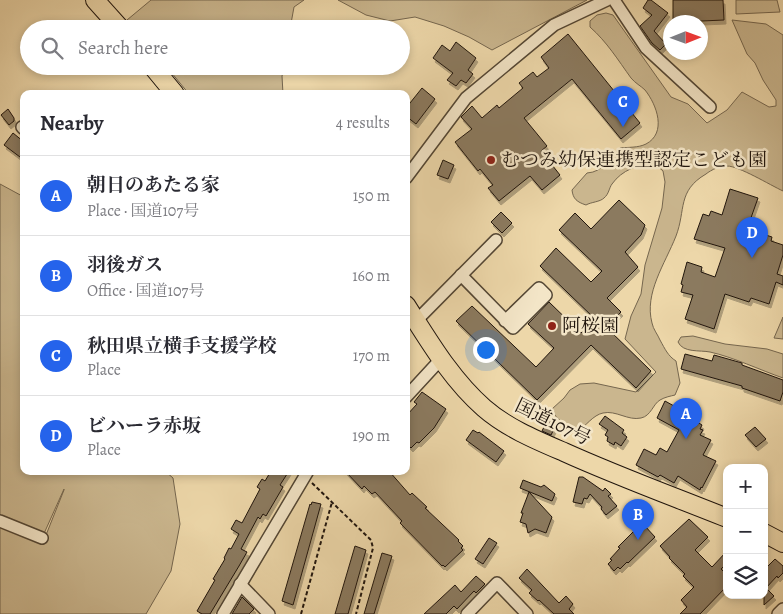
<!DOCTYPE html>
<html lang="en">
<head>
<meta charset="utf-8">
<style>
	body { margin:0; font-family:Alegreya,"Noto Serif JP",serif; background:#f7f7f7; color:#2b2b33 }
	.controls { position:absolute; right:15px; bottom:15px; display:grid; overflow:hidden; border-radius:10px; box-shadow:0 2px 8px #0003 }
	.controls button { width:45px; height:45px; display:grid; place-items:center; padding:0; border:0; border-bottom:1px solid #e1e1e2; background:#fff; color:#2b2b33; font:25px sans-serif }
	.compass { position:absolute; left:663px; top:15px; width:45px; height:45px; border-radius:50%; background:#fff; box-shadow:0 2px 8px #0003; rotate:89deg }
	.you { position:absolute; left:485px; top:349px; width:18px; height:18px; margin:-12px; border:4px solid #fff; border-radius:50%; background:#1a73e8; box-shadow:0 0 0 8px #1a73e833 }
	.badge { display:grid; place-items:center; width:32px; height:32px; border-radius:50%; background:#2563eb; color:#fff; font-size:16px; font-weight:700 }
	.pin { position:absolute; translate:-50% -41px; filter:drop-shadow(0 1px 2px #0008) }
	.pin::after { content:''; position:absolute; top:26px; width:18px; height:15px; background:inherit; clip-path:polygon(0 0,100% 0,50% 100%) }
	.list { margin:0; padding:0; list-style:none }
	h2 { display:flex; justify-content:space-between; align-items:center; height:65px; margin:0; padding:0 20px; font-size:21px }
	h2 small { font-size:16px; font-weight:400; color:#7c7c81 }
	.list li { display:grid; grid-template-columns:32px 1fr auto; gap:15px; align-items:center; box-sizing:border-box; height:80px; padding:0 20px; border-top:1px solid #e1e1e2 }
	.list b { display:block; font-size:19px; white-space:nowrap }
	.list p { margin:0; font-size:16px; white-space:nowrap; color:#7c7c81 }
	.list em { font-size:16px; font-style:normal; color:#7c7c81 }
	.icon { flex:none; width:28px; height:28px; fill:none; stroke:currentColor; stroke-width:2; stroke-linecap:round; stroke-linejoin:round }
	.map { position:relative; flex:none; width:783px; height:614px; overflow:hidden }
	.search { position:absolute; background:#fff; box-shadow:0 2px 8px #0003; left:20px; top:20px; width:390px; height:55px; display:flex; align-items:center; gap:12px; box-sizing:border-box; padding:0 18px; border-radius:28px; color:#7c7c81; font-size:19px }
	.panel { position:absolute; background:#fff; box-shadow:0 2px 8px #0003; left:20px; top:90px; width:390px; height:385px; border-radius:10px }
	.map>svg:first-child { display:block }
	.green { fill:#cab68e; stroke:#75664e; fill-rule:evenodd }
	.building { fill:#8b7a5e; stroke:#20150d; filter:url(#shadow) }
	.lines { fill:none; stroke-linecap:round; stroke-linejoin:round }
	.minor-casing { stroke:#534634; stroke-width:14 }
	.highway-casing { stroke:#20150d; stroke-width:20 }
	.path { stroke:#20150d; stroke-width:2; stroke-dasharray:4 2.5; stroke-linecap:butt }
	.minor { stroke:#f3e5c7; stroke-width:11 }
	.highway { stroke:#edd7a9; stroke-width:18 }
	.poi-dot { fill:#8f2418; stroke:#f3e5c7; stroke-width:2 }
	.labels { text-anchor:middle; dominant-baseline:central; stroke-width:5; stroke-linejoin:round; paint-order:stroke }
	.poi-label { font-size:19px; fill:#20150d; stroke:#f3e5c7; text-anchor:start }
	.street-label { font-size:19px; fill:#20150d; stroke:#f3e5c7 }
</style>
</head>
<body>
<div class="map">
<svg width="783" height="614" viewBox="0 0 783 614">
	<defs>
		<filter id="shadow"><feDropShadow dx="2" dy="4" stdDeviation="0" flood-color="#0004"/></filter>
	</defs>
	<rect width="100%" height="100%" fill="#edd7a9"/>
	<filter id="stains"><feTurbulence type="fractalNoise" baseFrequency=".004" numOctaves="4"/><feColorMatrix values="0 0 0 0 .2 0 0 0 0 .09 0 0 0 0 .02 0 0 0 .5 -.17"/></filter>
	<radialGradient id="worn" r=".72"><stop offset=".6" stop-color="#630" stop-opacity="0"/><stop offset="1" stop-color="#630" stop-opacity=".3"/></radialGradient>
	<g class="green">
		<path d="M151 0H304L294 7 290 29H135L127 20Z"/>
		<path d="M338 0H587L492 50 469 37 444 26 415 17 390 21 366 15Z"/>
		<path d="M736 0H777L780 12 736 14Z"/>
		<path d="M606 13 613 15 671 97 688 104 707 123 727 110 742 92 769 107 776 106V100L763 80 755 63 747 54 732 20 766 24 783 35V191C770 185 739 166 727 166 721 165 711 170 706 174 677 191 686 210 676 236 665 264 644 293 652 323 653 329 658 335 660 340 665 349 668 356 676 361L680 383 675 395C671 396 665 397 660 400 653 404 651 416 641 418 628 421 616 410 603 413 593 415 586 426 578 431 568 426 555 420 552 409L564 398 570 390 580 384 594 383 636 392 656 372 625 339 631 316 641 294 645 265 662 208 665 182 663 171 655 164C638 164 622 170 612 184 609 188 609 194 604 198 600 202 591 202 586 205 577 202 573 199 572 190L587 173C604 172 608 158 620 148 628 147 638 148 646 144 667 133 657 105 645 90 641 86 635 83 631 78 618 60 607 42 590 27V21L597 15Z"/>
		<path d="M166 66H285L282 76 283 94H189Z"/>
		<path d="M0 184 24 197V471H165L173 478 180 524 171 571 146 614H0ZM64 489V490L42 545V538Z"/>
		<path d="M783 317V339L774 338Z"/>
		<path d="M693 336 725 344 767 349 783 354V378C760 370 733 357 710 352 700 350 683 353 678 342L681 337Z"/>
	</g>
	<g class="building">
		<path d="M648 0H651L668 13 654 31 666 44 660 50 652 43 640 26 652 15 643 8Z"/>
		<path d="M673 0H723L724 20 679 22V20L673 21Z"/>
		<path d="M568 34 640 123 621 139 572 79 524 118 547 146 541 151 560 175 542 190 530 176 499 201 488 188 493 185 480 169 478 171 455 142 472 129 461 117 472 106 482 118 497 105 499 108 523 88 519 83 533 72 537 77 549 68 541 57Z"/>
		<path d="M456 42 476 58 468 70 473 74 466 83 461 80 456 86 447 80 453 73 433 58 442 45 450 51Z"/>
		<path d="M422 88 435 99 416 124 406 116V108Z"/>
		<path d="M8 109 14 118V121L9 125 1 115Z"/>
		<path d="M13 133 24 142V153L20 157 4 145Z"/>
		<path d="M443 160 454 165 448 179 437 175Z"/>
		<path d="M730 189 758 198 747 229 772 237 771 241 783 245V255L777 274 783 276V285L776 282 769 304 751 298 749 302 725 294 714 329 685 319 693 295 681 292 683 285 681 284 687 262 702 267 701 272 715 277 725 248 694 239 703 214 709 216 711 211 722 215Z"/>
		<path d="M619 200 645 225 641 235 625 252 638 267 607 298 621 312 606 327 651 371 636 388 591 345 537 400 456 321 472 306 536 367 554 348 528 324 549 302 581 333 595 319 540 266 556 248 591 282 602 271 559 230 575 213 591 229Z"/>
		<path d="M501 212 512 223 502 233 491 222Z"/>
		<path d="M685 354 712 361 714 355 742 363V365L783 380V392L780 401 742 388V386L681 369Z"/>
		<path d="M422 392 446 409 434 428 419 443 417 442 411 448 406 443V416L417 404 414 402Z"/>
		<path d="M665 401 692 416 691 418 702 425 700 429 703 430 700 435 711 440 703 455 716 461 702 488 701 487 700 490 678 476 674 483 660 475 658 477 636 465 644 449 656 455 660 448 667 452 679 430 657 418Z"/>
		<path d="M605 416 624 430 622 433 627 437 621 446 615 442 614 445 607 441 608 437 605 435 608 430 599 424Z"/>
		<path d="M548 419 557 423 551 435 542 431Z"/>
		<path d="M755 427 766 439 756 447 745 435Z"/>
		<path d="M473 430 478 433 479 432 504 451 496 462 466 440Z"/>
		<path d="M271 471H289L280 485 283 487 266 516 263 514 260 519 258 517 241 549 247 552 239 566 210 614H202L197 611 215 580 213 579 225 559 224 558 229 548 231 549 239 534 231 529 236 520 242 523 260 489 257 487 262 479 265 481Z"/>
		<path d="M345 471H389L410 495 412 493 427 507 425 508 459 540 458 541 463 546 461 548 463 550 445 567 443 565 442 566 400 523 402 521 375 492 372 494 364 486 362 489Z"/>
		<path d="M579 477H583L603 491 605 488 611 494 608 496 617 506 606 515 601 509 602 507 590 494 587 499 584 498 582 504 573 502Z"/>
		<path d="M523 480 541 487 544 485 555 494 552 501 520 488Z"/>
		<path d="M529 492 552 517 546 533 535 529 528 533 526 524 520 522 523 513H521Z"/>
		<path d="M312 502 321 504 293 605 282 601 310 504 311 505Z"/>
		<path d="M689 519 708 537 695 550 712 567 727 551V563L721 569 727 575V586L700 614H680L687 607 681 600 694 587 683 576 685 574 669 558 670 557 660 546Z"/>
		<path d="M644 525 655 537 628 563 627 562 620 569 618 567 614 571 608 564 612 560 610 559 620 548 618 547 634 531 636 533Z"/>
		<path d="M489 538 497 543 483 564 475 559Z"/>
		<path d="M355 546 366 550 348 614H335Z"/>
		<path d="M382 553 392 556 374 614H364Z"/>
		<path d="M775 559 783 566V573L778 578 777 576 766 588 774 596 764 605V570Z"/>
		<path d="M527 569 559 603 566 596 573 604 569 609 574 614H554L539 600 538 601 529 593 532 590 519 578Z"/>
		<path d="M476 576 485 584 476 593 474 591 457 609 454 606 446 614H424L455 585 461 592Z"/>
		<path d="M242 597 254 609 249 614H232Z"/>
	</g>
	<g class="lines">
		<g class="minor-casing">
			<g id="minor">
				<path d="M614 0 646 48 710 107"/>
				<path d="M22 127 24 129"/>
				<path d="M406 178 466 98 554 25 607 0"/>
				<path d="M461 275 513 328 546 295 539 288 505 321"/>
				<path d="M416 321 496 240"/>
				<path d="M406 397 441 359"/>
				<path d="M0 521 42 538"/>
				<path d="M240 584 269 614"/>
				<path d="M223 614 308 471"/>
				<path d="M467 614 497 583 527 614"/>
				<path d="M778 614 783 609"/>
			</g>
		</g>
		<g class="highway-casing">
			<g id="highway">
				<path d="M95 0 121 29"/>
				<path d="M152 66 175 94"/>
				<path d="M406 305C429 341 451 379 484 408 507 428 536 440 564 452 617 476 672 496 727 518"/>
				<path d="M764 533 783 543"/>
			</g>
		</g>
		<g class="path">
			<path d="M312 483 371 540 373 548 356 614"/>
			<path d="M301 614 332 502"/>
		</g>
		<use href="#minor" class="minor"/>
		<use href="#highway" class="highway"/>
	</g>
	<g class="poi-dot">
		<circle cx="491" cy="160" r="5"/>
		<circle cx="552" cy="326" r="5"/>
	</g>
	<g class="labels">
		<g class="poi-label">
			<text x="501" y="160">むつみ幼保連携型認定こども園</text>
			<text x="562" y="326">阿桜園</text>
		</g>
		<g class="street-label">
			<text transform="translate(553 422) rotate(26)">国道107号</text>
		</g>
	</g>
	<rect width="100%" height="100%" filter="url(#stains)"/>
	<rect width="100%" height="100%" fill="url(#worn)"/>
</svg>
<div class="controls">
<button>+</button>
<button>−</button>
<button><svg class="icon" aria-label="layers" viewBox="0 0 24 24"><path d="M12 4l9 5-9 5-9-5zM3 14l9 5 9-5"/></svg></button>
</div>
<svg class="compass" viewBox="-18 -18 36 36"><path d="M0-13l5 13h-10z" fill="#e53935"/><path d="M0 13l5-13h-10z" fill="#7c7c81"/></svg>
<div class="you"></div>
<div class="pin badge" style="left:686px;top:439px">A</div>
<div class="pin badge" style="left:638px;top:540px">B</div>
<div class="pin badge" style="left:623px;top:127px">C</div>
<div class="pin badge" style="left:752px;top:258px">D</div>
<div class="search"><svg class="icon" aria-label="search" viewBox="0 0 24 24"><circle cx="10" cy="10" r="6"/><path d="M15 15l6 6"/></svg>Search here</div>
<section class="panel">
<h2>Nearby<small>4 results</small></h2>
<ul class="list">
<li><span class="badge">A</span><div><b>朝日のあたる家</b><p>Place · 国道107号</p></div><em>150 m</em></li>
<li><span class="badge">B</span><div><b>羽後ガス</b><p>Office · 国道107号</p></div><em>160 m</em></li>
<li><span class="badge">C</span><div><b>秋田県立横手支援学校</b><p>Place</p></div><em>170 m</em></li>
<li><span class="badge">D</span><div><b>ビハーラ赤坂</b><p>Place</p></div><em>190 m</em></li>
</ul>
</section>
</div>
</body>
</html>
